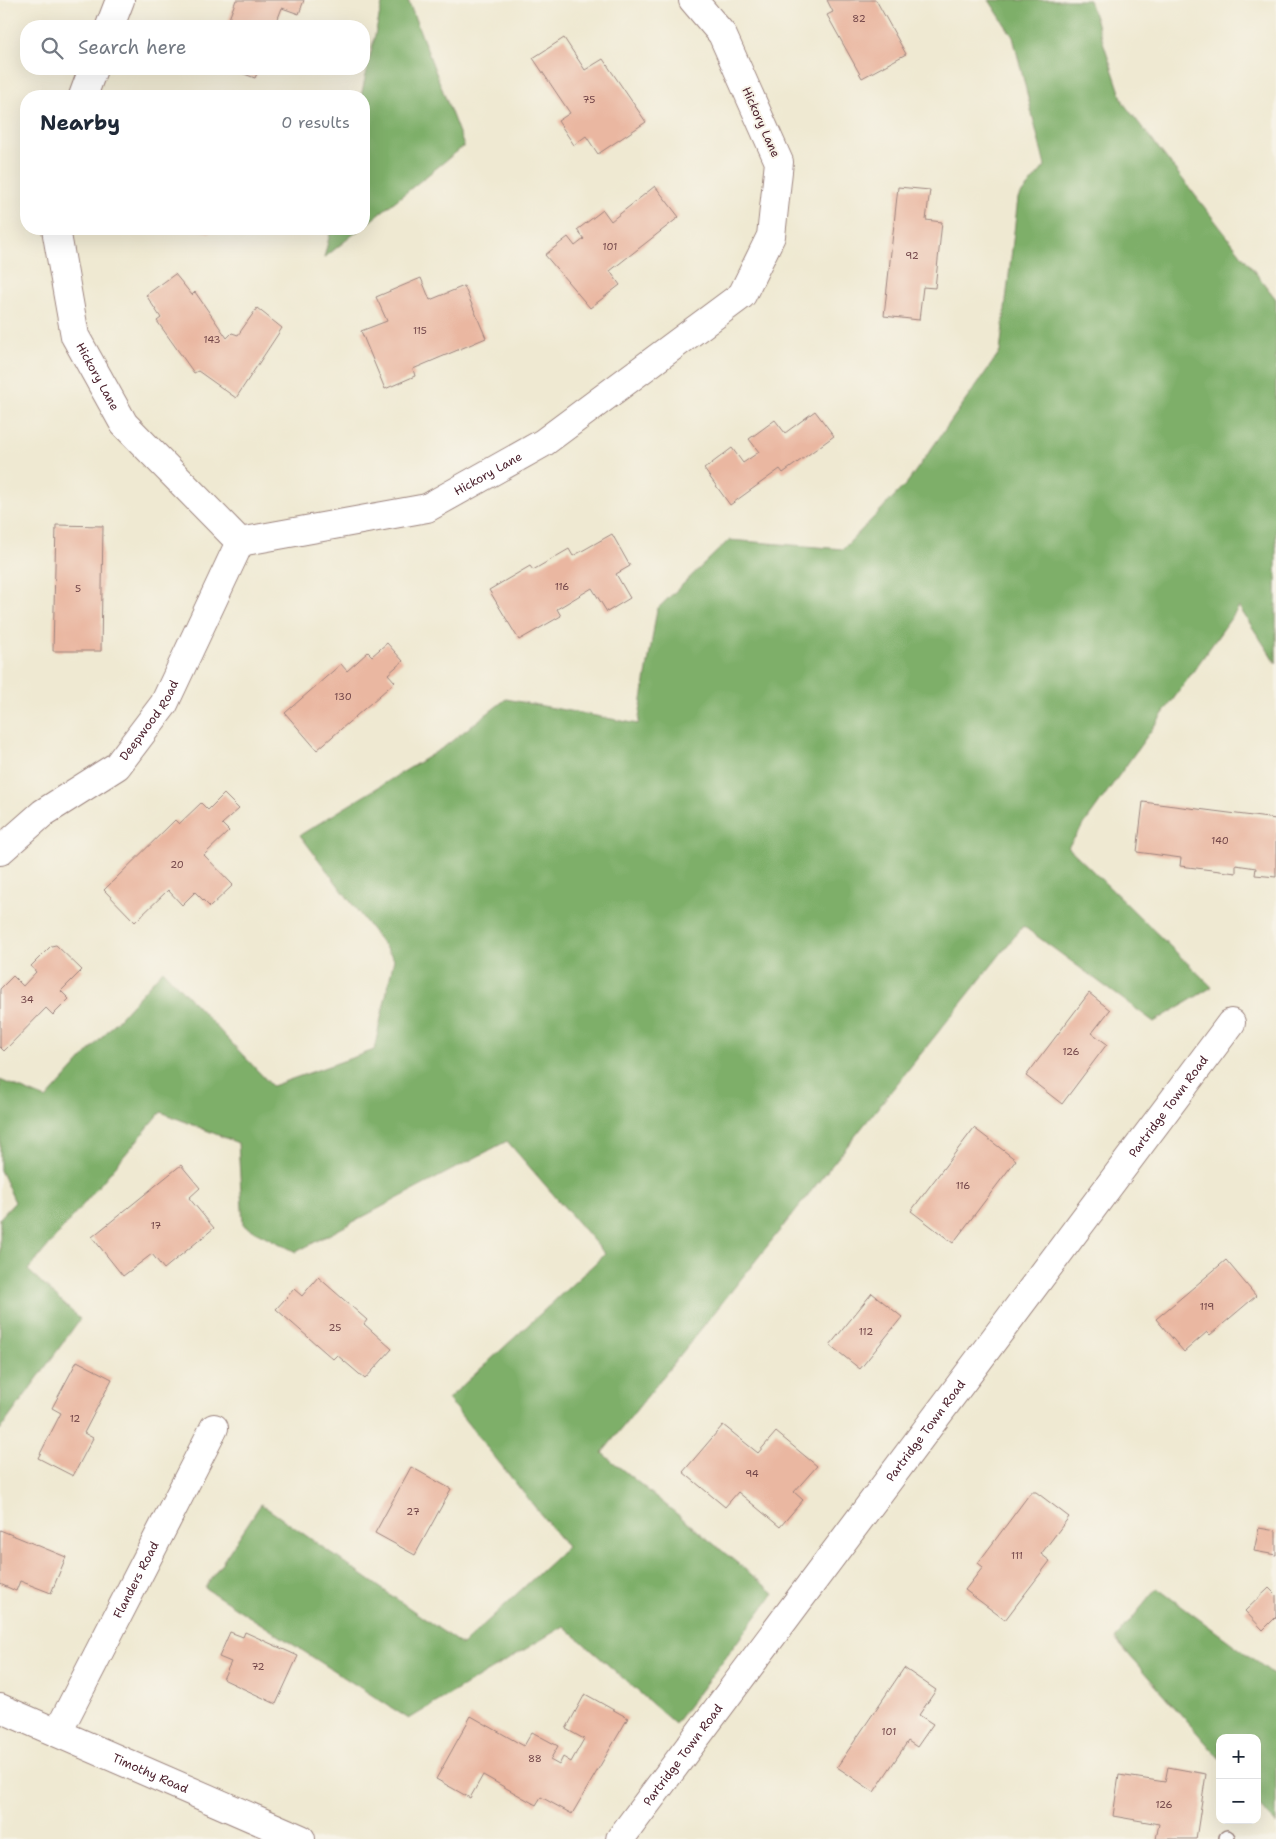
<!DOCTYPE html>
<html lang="en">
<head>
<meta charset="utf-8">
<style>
	body { margin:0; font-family:"Shantell Sans",sans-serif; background:#f2f2f3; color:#1f2937 }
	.controls { position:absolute; right:15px; bottom:15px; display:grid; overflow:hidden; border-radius:10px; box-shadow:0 5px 20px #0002 }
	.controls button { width:45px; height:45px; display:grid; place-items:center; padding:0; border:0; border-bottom:1px solid #e0e1e3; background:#fff; color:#1f2937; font:25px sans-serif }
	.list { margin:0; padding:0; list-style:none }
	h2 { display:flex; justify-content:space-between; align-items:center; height:65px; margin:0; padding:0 20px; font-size:21px }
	h2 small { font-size:16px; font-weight:400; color:#747a83 }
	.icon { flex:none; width:28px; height:28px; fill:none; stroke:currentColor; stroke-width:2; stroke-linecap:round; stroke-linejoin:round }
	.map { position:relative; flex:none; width:1276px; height:1839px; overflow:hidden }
	.search { position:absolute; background:#fff; box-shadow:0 5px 20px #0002; left:20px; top:20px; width:350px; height:55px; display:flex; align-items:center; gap:12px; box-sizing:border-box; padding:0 18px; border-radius:20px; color:#747a83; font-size:19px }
	.panel { position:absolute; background:#fff; box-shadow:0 5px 20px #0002; left:20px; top:90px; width:350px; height:145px; border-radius:20px }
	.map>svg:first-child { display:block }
	.forest { fill:#7eaf69; stroke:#64674a }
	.building { fill:#eab7a1 }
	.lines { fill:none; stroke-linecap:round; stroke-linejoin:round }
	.service-casing { stroke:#9c847e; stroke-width:18 }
	.minor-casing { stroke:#9c847e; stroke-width:30 }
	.service { stroke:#fff; stroke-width:15 }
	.minor { stroke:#fff; stroke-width:28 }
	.labels { text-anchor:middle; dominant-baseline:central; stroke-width:4; stroke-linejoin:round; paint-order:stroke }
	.number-label { font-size:10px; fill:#724548 }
	.street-label { font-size:12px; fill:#4a1f2b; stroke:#f7f3e8 }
</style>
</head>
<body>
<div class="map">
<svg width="1276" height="1839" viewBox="0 0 1276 1839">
	<rect width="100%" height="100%" fill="#f7f3e8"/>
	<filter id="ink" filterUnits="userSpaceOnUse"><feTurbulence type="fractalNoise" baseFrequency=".02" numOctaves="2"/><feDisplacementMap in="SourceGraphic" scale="10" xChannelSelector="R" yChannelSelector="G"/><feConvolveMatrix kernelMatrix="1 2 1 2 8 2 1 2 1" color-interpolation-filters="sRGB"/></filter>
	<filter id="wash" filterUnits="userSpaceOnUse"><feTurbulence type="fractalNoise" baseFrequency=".0096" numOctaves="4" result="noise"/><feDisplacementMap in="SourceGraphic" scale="20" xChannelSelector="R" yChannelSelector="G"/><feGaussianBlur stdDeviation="1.12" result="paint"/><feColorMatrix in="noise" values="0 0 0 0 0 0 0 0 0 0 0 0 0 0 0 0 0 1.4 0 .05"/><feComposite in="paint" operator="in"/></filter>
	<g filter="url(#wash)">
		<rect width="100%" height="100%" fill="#efe9d2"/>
		<g class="forest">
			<path d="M383 0H408L464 146 364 226V96H361Z"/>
			<path d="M989 0H1089L1124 104 1276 299V663L1239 607 1068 847 1212 987 1154 1022 1023 926 602 1453 774 1593 675 1724 564 1626 409 1719 205 1588 261 1504 462 1645 567 1547 448 1399 605 1254 507 1141 296 1252 243 1225 238 1143 161 1112 28 1270 80 1319 0 1430V1218L15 1202 0 1170V1080L46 1099 163 970 272 1086 374 1050 394 959 300 835 444 747 506 699 638 724 657 609 729 540 843 549 907 483 1000 352 1018 198 1045 166 1013 37Z"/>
			<path d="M331 229H360L324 258Z"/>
			<path d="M1157 1588 1276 1676V1824L1257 1802V1738H1220V1759L1115 1639Z"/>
		</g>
		<g id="blocks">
			<g class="building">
				<path d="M236 0H304L299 14 282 8 275 26H233L227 24Z"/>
				<path d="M827 0H876L906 54 862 78 827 15 833 12Z"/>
				<path d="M564 38 585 70 603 59 646 122 598 154 586 136 574 145 558 121 570 113 533 58Z"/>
				<path d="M231 69H259L255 78Z"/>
				<path d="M655 186 679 217 610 271 620 285 590 308 545 255 568 237 575 246 584 239 577 230 603 210 611 221Z"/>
				<path d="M898 187 930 190 926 220 942 222 935 288 923 287 919 320 884 316Z"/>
				<path d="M196 229H211L210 233Z"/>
				<path d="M175 274 192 295 195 292 227 338 232 333 238 335 257 308 282 328 236 398 198 371 194 373 157 321 161 318 146 295Z"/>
				<path d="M421 278 430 300 464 286 486 338 413 369 415 376 385 389 361 331 387 321 376 297Z"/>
				<path d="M815 411 834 436 783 473 780 469 730 505 704 469 732 448 743 463 759 452 749 439 775 420 785 433Z"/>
				<path d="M56 525 103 526 101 651H53Z"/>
				<path d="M612 534 630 566 616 574 630 598 607 612 592 588 557 609 561 616 519 640 489 590 530 566 533 570 569 549 573 556Z"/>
				<path d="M387 643 403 661 388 674 395 682 317 750 285 713 341 664 347 671 368 652 372 656Z"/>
				<path d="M224 794 239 809 222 824 229 831 204 855 233 885 210 907 195 892 182 905 168 890 135 922 104 890 175 820 179 824 201 803 208 810Z"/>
				<path d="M1143 802 1276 819V877L1255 875 1256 868 1236 865V873L1180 866 1181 858 1137 852Z"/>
				<path d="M56 945 82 970 61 991 69 999 53 1015 46 1008 4 1051 0 1047V989L13 976 23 986 36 972 31 966 51 946Z"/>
				<path d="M1089 993 1110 1010 1092 1033 1107 1044 1062 1104 1026 1076Z"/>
				<path d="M974 1128 1016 1160 953 1243 911 1211Z"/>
				<path d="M181 1165 200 1188 189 1198 214 1228 164 1269 152 1254 123 1276 92 1237Z"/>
				<path d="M1226 1260 1256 1296 1210 1335 1207 1332 1184 1352 1156 1319Z"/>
				<path d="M318 1277 367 1320 364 1324 392 1349 365 1379 337 1355 333 1359 276 1309 294 1289 302 1296Z"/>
				<path d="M872 1293 902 1317 860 1369 830 1345Z"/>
				<path d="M77 1361 112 1379 84 1433 93 1438 73 1476 38 1458 61 1413 52 1408Z"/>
				<path d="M723 1425 758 1453 776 1432 817 1466 794 1492 803 1500 780 1527 738 1492 725 1507 683 1472Z"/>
				<path d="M411 1467 451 1489 415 1555 375 1533Z"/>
				<path d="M1031 1492H1036L1069 1517 1041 1554 1050 1561 1005 1620 965 1590 983 1567 978 1563Z"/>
				<path d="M1259 1528 1276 1531V1555L1254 1551Z"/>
				<path d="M0 1530 66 1557 51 1593 20 1581 16 1591 0 1584Z"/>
				<path d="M1269 1588 1276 1595V1617L1263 1630 1245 1611Z"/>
				<path d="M230 1632 243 1637 245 1632 298 1656 276 1704 223 1679 231 1662 219 1657Z"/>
				<path d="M904 1668 936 1690 919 1715 933 1724 917 1747 908 1741 874 1792 837 1767Z"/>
				<path d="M585 1694 628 1718 572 1814 541 1797 536 1805 483 1775 470 1798 436 1779 471 1716 524 1746 532 1732 558 1746 550 1760 559 1765 563 1757 571 1762 584 1739 566 1729Z"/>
				<path d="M1168 1767 1206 1774 1196 1839H1156L1159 1824 1113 1816 1119 1775 1165 1782Z"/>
			</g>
		</g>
	</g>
	<g filter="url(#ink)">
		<use href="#blocks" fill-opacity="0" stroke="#9c847e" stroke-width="1"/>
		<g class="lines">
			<g class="service-casing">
				<path id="service" d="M1227 1838V1839"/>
			</g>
			<g class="minor-casing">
				<g id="minor">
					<path d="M110 26 120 0"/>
					<path d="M83 96 93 69"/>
					<path id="s1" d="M56 229 75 336 124 424 240 542"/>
					<path id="s2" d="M240 542 427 508 543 443 742 295 771 236 779 162 722 34 693 0"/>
					<path id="s3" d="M0 851 43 813 117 766 164 704 240 542"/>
					<path id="s4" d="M0 1708 301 1839"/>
					<path id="s5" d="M58 1732 214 1428"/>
					<path id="s6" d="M620 1839 1231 1023"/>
				</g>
			</g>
			<use href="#service" class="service"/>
			<use href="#minor" class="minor"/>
		</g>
	</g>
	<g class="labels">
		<g class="number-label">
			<text x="859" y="18">82</text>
			<text x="589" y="99">75</text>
			<text x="610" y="246">101</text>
			<text x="912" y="255">92</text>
			<text x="420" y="330">115</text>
			<text x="212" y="339">143</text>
			<text x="562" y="586">116</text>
			<text x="78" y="588">5</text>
			<text x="343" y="696">130</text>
			<text x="1220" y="840">140</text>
			<text x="177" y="864">20</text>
			<text x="27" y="999">34</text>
			<text x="1071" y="1051">126</text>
			<text x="963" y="1185">116</text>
			<text x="156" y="1225">17</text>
			<text x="1207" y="1306">119</text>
			<text x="335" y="1327">25</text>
			<text x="866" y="1331">112</text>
			<text x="75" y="1418">12</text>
			<text x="752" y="1473">94</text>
			<text x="413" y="1511">27</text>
			<text x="1017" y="1555">111</text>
			<text x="258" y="1666">72</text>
			<text x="889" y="1731">101</text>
			<text x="535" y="1758">88</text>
			<text x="1164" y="1804">126</text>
		</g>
		<g class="street-label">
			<text transform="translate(761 122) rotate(66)">Hickory Lane</text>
			<text stroke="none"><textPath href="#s1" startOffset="155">Hickory Lane</textPath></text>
			<text stroke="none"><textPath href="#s2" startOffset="260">Hickory Lane</textPath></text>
			<text stroke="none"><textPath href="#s3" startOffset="201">Deepwood Road</textPath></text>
			<text stroke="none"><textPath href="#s6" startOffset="915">Partridge Town Road</textPath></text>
			<text stroke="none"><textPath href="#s6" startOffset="510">Partridge Town Road</textPath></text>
			<text stroke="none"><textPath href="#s5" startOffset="171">Flanders Road</textPath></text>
			<text stroke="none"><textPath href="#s6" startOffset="105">Partridge Town Road</textPath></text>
			<text stroke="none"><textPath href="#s4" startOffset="164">Timothy Road</textPath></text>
		</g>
	</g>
</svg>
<div class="controls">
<button>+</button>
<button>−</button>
</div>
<div class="search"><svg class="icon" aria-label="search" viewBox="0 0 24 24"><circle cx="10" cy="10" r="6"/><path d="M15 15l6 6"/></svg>Search here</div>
<section class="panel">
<h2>Nearby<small>0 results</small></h2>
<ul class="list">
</ul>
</section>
</div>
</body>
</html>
